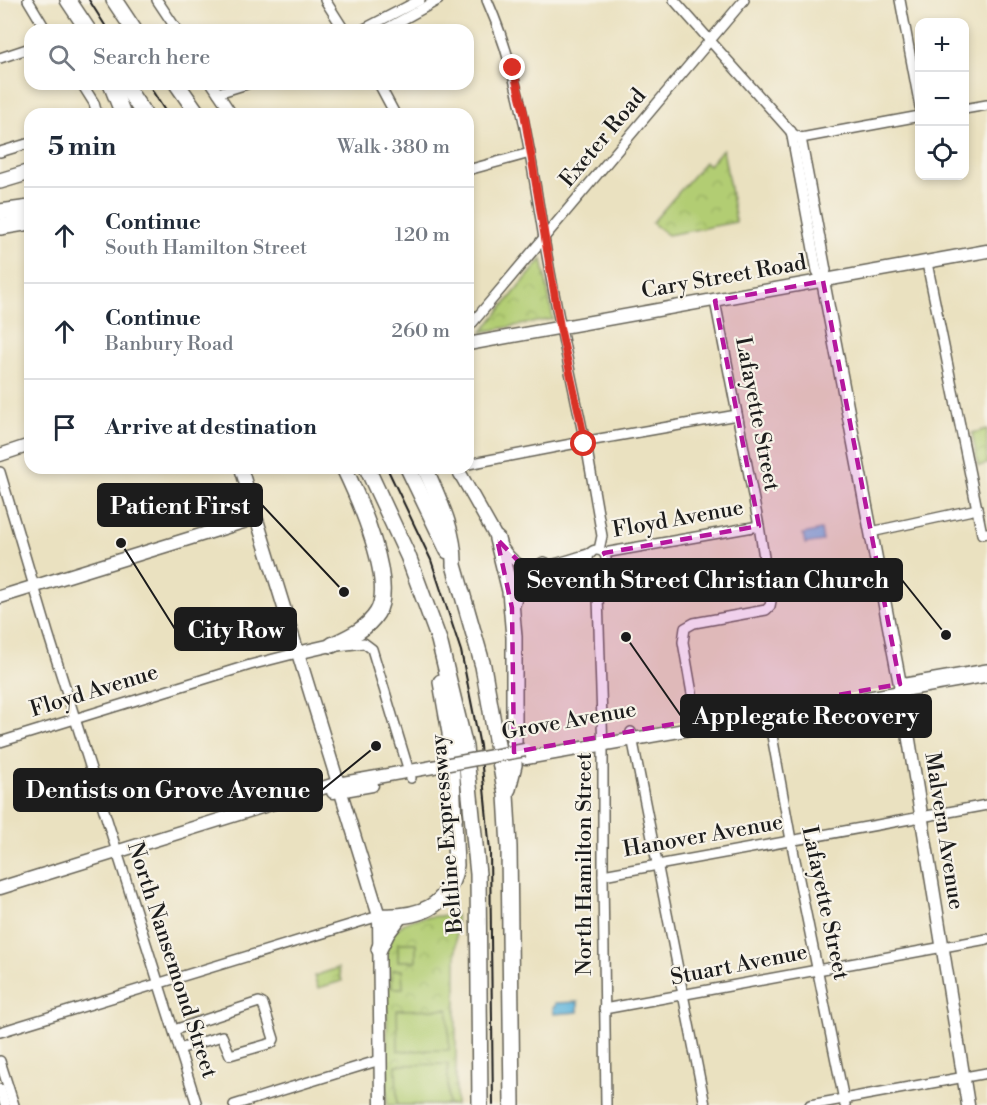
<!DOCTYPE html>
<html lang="en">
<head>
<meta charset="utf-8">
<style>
	body { margin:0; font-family:"Libre Bodoni",serif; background:#f2f2f3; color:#1f2937 }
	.controls { position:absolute; right:18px; top:18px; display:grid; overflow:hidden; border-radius:12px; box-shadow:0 3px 9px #0003 }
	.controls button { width:54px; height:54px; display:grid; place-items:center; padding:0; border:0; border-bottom:2px solid #e0e1e3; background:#fff; color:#1f2937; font:30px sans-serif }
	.stop { position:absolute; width:18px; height:18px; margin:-14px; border:4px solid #d93025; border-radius:50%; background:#fff }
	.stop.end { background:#d93025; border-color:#fff; box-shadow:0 2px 6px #0008 }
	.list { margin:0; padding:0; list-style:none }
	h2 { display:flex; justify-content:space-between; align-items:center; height:78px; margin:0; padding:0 24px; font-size:26px }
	h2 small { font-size:20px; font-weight:400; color:#747a83 }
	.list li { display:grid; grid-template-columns:39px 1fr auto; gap:18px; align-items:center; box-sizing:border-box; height:96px; padding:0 24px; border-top:2px solid #e0e1e3 }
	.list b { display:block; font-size:22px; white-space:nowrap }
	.list p { margin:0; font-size:20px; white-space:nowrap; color:#747a83 }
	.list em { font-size:20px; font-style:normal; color:#747a83 }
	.icon { flex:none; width:33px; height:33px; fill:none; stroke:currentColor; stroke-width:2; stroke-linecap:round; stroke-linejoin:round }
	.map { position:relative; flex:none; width:987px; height:1105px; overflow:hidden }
	.search { position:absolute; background:#fff; box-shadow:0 3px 9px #0003; left:24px; top:24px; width:450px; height:66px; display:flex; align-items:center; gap:15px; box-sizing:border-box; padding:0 21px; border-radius:18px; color:#747a83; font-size:22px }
	.panel { position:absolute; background:#fff; box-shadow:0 3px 9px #0003; left:24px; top:108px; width:450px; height:366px; border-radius:18px }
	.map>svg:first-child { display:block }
	.park { fill:url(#park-crowns); stroke:#677448; stroke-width:1.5 }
	.pitch { fill:#b2cd73; stroke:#677448; stroke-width:1.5 }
	.water { fill:#60b5dc; stroke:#3e687c; stroke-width:1.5 }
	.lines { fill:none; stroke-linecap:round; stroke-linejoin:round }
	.minor-casing { stroke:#646155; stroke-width:12 }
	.major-casing { stroke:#646155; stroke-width:15 }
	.highway-casing { stroke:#646155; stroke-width:18 }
	.minor { stroke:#fff; stroke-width:9 }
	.major { stroke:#fff; stroke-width:12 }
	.highway { stroke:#fff; stroke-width:15 }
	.rail { stroke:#1c1c1c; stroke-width:2 }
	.major-bridge-casing { stroke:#646155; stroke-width:15; stroke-linecap:butt }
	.major-bridge { stroke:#fff; stroke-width:12 }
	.route { stroke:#d93025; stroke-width:8 }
	.marked { fill:#b5179e; fill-opacity:0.2; stroke:#b5179e; stroke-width:4.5; stroke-dasharray:12 8; stroke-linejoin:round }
	.labels { text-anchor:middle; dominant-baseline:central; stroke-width:4.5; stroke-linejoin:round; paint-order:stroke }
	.street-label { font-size:22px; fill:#1c1c1c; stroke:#f7f3e8 }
	.leader { fill:none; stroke:#1c1c1c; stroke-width:2 }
	.callout-dot { fill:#1c1c1c; stroke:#f7f3e8; stroke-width:2 }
	.callout { fill:#1c1c1c; stroke:#1c1c1c; stroke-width:2 }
	.callout-label { font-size:24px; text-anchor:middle; font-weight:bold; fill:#fff }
</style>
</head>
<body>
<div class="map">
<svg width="987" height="1105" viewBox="0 0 987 1105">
	<defs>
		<pattern id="park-crowns" width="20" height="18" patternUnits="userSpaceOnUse" patternTransform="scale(1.5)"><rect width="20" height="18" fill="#b2cd73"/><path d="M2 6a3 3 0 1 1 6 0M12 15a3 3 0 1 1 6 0" fill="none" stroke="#98af63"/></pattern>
	</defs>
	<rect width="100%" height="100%" fill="#f7f3e8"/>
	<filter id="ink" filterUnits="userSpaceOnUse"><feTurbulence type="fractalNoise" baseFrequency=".0167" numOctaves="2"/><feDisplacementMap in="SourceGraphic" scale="12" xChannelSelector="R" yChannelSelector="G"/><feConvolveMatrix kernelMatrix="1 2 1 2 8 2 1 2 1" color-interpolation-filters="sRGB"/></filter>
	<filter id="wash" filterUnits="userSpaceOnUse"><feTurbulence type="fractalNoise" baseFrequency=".008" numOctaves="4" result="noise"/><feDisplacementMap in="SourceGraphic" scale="24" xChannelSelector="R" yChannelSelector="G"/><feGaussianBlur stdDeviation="1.35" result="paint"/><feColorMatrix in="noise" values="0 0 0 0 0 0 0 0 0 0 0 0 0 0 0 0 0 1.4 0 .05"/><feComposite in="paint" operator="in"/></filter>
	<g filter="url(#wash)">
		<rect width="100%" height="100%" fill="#eae1c0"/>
		<g class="park">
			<path d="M723 149 736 222 668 235 652 223 705 162 709 165Z"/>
			<path d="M542 259 553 319 482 332Z"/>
			<path d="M987 429V464L978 466 972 433Z"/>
			<path d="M456 915V1105H387V944C402 912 426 918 456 915Z"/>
			<path d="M338 968 342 981 318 988 314 976Z"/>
		</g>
		<g class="pitch">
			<rect x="398" y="943" width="18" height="18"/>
			<path d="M392 970H402L403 988H392Z"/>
			<path d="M448 1009 449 1050 398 1051 397 1010Z"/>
			<path d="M448 1064V1105H397L396 1065Z"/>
		</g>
		<g class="water">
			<path d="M821 530 823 541 805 544 803 534Z"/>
			<path d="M578 1002V1012L554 1014 553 1008 555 1006V1003Z"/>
		</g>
	</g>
	<g filter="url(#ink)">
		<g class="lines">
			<g class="minor-casing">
				<g id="minor">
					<path d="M28 0 46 30"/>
					<path d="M157 0 177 30"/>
					<path d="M325 0 344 30"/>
					<path d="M487 0C521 77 530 156 544 238 555 305 570 371 584 438"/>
					<path d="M674 0 793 134 801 138"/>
					<path d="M900 0 920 107"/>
					<path d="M362 30 420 0"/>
					<path d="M384 30 438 0"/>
					<path d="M0 58 30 48"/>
					<path d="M82 84 94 103 97 114"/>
					<path d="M212 84 232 114"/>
					<path d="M379 84 395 114"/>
					<path d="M218 93 247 84"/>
					<path d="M964 109 987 105"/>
					<path d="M791 131 817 271 823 281"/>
					<path d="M801 138 826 270 823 281"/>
					<path d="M801 138 920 116"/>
					<path d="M0 152 30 143"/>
					<path d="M468 170 530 153"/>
					<path d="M927 263 977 509 982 534 987 533"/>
					<path d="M468 328 744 0"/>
					<path d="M588 441 737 415"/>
					<path d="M586 444 602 536 599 550"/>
					<path d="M468 464 582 442"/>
					<path d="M0 472 48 633 197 1105"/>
					<path d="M871 532 977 509"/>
					<path d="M502 546C506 552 511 559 518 563 535 574 573 558 591 553"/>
					<circle cx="597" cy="559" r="9"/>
					<path d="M604 553 759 526"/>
					<path d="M563 563 591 571 597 567"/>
					<path d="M605 563 598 597 603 752V875L606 1105"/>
					<path d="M337 646 364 643 372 649 411 778"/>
					<path d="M900 684 987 669"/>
					<path d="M901 692 987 677"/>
					<path d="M767 708 791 840 845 1105"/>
					<path d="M698 728 683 642 685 628 694 623 766 610 770 606 771 601 759 526 715 301"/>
					<path d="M631 732 705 1105"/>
					<path d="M0 742 250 665 297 653"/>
					<path d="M603 875 987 805"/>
					<path d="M604 1009 987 939"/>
					<path d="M174 1030 259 1002 263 1004 274 1039 272 1043 230 1055 222 1036 179 1049"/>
					<path d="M0 1032 379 916"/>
					<path d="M0 1061 14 1105"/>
					<path d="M0 1089 5 1105"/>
					<path d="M234 1105 380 1060"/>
					<path d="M810 1105 987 1073"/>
				</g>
			</g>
			<g class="major-casing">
				<g id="major">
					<path d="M823 281 900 684 968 1105"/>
					<path d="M468 344 987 251"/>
					<path d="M0 455 30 445"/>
					<path d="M241 468 379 916 381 1105"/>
					<path d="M457 468 497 539"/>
					<path d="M0 597 256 518"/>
					<path d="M297 653 332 645"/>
					<path d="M526 758 901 692"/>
					<path d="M333 792 372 785"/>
					<path d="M0 888 332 785 433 767"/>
				</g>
			</g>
			<g class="highway-casing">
				<g id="highway">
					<path d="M68 0 88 30"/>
					<path d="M114 0 134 30"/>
					<path d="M111 84 123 114"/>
					<path d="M124 84 144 114"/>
					<path d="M177 84 198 114"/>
					<path d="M0 181 30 172"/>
					<path d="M0 212 30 208"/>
					<path d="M0 227 30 222"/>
					<path d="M367 468 408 556 439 640 465 747 478 874 480 1105"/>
					<path d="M408 468 448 551"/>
					<path d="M425 468C438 498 455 531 454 565L483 666 506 795 509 847 512 1105"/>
					<path d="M497 539 510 591 514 637V765L508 789"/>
					<path d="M513 602C515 583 529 575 544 565"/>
					<path d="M332 645C349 637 366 630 377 613 396 583 359 499 344 468"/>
					<path d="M379 916C419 918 449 908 456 865L450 733 441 682"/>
					<path d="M379 949 387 933 399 917"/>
				</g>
			</g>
			<use href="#minor" class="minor"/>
			<use href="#major" class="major"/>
			<use href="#highway" class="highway"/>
			<g class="rail">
				<path d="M89 0 108 30"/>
				<path d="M148 84 167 114"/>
				<path d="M387 468 431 560 461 651 480 746 490 851 493 1105"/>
			</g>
			<g class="major-bridge-casing">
				<path id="major-bridge" d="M433 767 525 750"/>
			</g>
			<use href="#major-bridge" class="major-bridge"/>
		</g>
	</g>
	<g class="lines" filter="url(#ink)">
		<path class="route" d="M513 68 524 113 560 327 583 432 584 444"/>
	</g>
	<path class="marked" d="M823 281 900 684 514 752 512 608 497 539 523 566 563 563 619 579 604 553 759 526 715 301Z"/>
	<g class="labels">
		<g class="street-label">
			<text transform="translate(603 138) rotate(-50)">Exeter Road</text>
			<text transform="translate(724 277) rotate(-10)">Cary Street Road</text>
			<text transform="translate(757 414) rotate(79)">Lafayette Street</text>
			<text transform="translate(678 519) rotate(-10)">Floyd Avenue</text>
			<text transform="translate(94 691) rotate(-17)">Floyd Avenue</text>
			<text transform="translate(569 721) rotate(-10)">Grove Avenue</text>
			<text transform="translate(944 831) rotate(81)">Malvern Avenue</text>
			<text transform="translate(447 834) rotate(-95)">Beltline Expressway</text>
			<text transform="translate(703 836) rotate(-10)">Hanover Avenue</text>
			<text transform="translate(584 864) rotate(-90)">North Hamilton Street</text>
			<text transform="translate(825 903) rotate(78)">Lafayette Street</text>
			<text transform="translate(172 960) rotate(72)">North Nansemond Street</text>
			<text transform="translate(739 965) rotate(-11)">Stuart Avenue</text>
		</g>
	</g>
	<path class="leader" d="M344 592L262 505M946 635L902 580M121 543L175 629M626 637L681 716M376 746L322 790"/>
	<g class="callout-dot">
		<circle cx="344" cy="592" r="6"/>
		<circle cx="946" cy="635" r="6"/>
		<circle cx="121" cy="543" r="6"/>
		<circle cx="626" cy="637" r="6"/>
		<circle cx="376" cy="746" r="6"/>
	</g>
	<g class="callout">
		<rect x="98" y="484" width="164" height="42" rx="6"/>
		<rect x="515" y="559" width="387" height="42" rx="6"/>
		<rect x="175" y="608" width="121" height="42" rx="6"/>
		<rect x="681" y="695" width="250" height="42" rx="6"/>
		<rect x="14" y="769" width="308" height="42" rx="6"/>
	</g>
	<g class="callout-label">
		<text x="180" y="514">Patient First</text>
		<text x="708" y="588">Seventh Street Christian Church</text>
		<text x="236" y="638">City Row</text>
		<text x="806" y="724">Applegate Recovery</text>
		<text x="168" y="798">Dentists on Grove Avenue</text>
	</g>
</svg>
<div class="controls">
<button>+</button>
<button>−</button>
<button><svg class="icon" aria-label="locate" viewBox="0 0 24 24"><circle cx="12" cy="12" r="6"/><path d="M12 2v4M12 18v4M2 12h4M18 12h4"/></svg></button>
</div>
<div class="stop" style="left:584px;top:444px"></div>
<div class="stop end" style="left:513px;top:68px"></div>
<div class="search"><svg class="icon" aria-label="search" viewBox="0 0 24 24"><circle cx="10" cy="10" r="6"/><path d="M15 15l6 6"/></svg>Search here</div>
<section class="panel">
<h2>5 min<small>Walk · 380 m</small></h2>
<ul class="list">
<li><svg class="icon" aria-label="ahead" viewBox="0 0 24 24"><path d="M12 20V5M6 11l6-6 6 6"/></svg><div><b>Continue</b><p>South Hamilton Street</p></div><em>120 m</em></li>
<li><svg class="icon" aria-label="ahead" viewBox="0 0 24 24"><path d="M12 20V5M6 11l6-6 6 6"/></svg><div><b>Continue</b><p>Banbury Road</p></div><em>260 m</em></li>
<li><svg class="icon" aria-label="arrive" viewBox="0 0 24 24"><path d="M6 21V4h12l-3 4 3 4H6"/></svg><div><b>Arrive at destination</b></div></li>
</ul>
</section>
</div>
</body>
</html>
